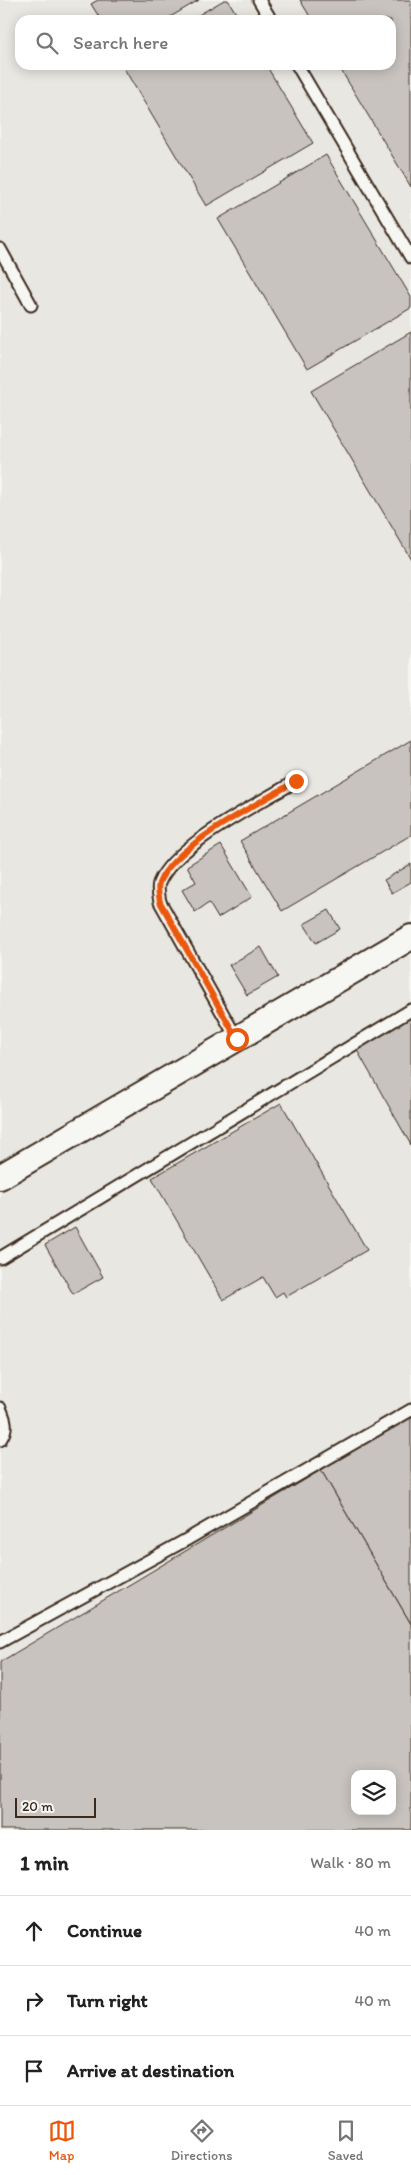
<!DOCTYPE html>
<html lang="en">
<head>
<meta charset="utf-8">
<style>
	body { margin:0; font-family:Itim,sans-serif; background:#f6f6f6; color:#222 }
	.controls { position:absolute; right:15px; bottom:15px; display:grid; overflow:hidden; border-radius:10px; box-shadow:0 2px 12px #0003 }
	.controls button { width:45px; height:45px; display:grid; place-items:center; padding:0; border:0; border-bottom:1px solid #e0e0e0; background:#fff; color:#222; font:25px sans-serif }
	.scale { position:absolute; left:15px; bottom:12px; width:81px; box-sizing:border-box; padding-left:5px; border:2px solid #3b2a1e; border-top:0; font-size:14px; line-height:18px; white-space:nowrap; color:#3b2a1e; -webkit-text-stroke:4px #f6f6f2; paint-order:stroke }
	.stop { position:absolute; width:15px; height:15px; margin:-11px; border:4px solid #ea580c; border-radius:50%; background:#fff }
	.stop.end { background:#ea580c; border-color:#fff; box-shadow:0 1px 5px #0008 }
	.list { margin:0; padding:0; list-style:none }
	h2 { display:flex; justify-content:space-between; align-items:center; height:65px; margin:0; padding:0 20px; font-size:21px }
	h2 small { font-size:16px; font-weight:400; color:#767676 }
	.list li { display:grid; grid-template-columns:32px 1fr auto; gap:15px; align-items:center; box-sizing:border-box; height:70px; padding:0 20px; border-top:1px solid #e0e0e0 }
	.list b { display:block; font-size:19px; white-space:nowrap }
	.list em { font-size:16px; font-style:normal; color:#767676 }
	.icon { flex:none; width:28px; height:28px; fill:none; stroke:currentColor; stroke-width:2; stroke-linecap:round; stroke-linejoin:round }
	.map { position:relative; flex:none; width:411px; height:1830px; overflow:hidden }
	.search { position:absolute; background:#fff; box-shadow:0 2px 12px #0003; left:15px; right:15px; top:15px; height:55px; display:flex; align-items:center; gap:12px; box-sizing:border-box; padding:0 18px; border-radius:15px; color:#767676; font-size:19px }
	.sheet { height:275px; background:#fff }
	nav { display:flex; justify-content:space-around; align-items:center; box-sizing:border-box; height:70px; border-top:1px solid #e0e0e0; background:#fff; font-size:14px; color:#767676 }
	nav a { display:grid; justify-items:center; gap:2px }
	nav .on { color:#ea580c }
	.map>svg:first-child { display:block }
	.built { fill:#e8e7e2; fill-rule:evenodd }
	.building { fill:#c8c3be; stroke:#3b2a1e; fill-rule:evenodd }
	.lines { fill:none; stroke-linecap:round; stroke-linejoin:round }
	.lane-casing { stroke:#3b2a1e; stroke-width:15 }
	.street-casing { stroke:#3b2a1e; stroke-width:28 }
	.lane { stroke:#f6f6f2; stroke-width:11 }
	.street { stroke:#f6f6f2; stroke-width:24 }
	.route { stroke:#ea580c; stroke-width:6 }
</style>
</head>
<body>
<div class="map">
<svg width="411" height="1830" viewBox="0 0 411 1830">
	<rect width="100%" height="100%" fill="#f6f6f2"/>
	<filter id="ink" filterUnits="userSpaceOnUse"><feTurbulence type="fractalNoise" baseFrequency=".02" numOctaves="2"/><feDisplacementMap in="SourceGraphic" scale="10" xChannelSelector="R" yChannelSelector="G"/><feConvolveMatrix kernelMatrix="1 2 1 2 8 2 1 2 1" color-interpolation-filters="sRGB"/></filter>
	<g filter="url(#ink)">
		<path class="built" d="M0 0H411V1830H0ZM20 20H391V65H20ZM355 1774H392V1811H355Z"/>
		<g class="building">
			<path d="M98 0H199L165 20H101L91 4Z"/>
			<path d="M224 0H228L240 20H190Z"/>
			<path d="M300 0H411V187L338 65H391V20H312Z"/>
			<path d="M122 65H266L313 143 206 206Z"/>
			<path d="M326 155 411 297V308L307 369 218 219Z"/>
			<path d="M411 332V559L311 391Z"/>
			<path d="M411 740V835L282 911 240 841Z"/>
			<path d="M221 845 252 897 218 918 209 903 195 912 182 890 196 882 187 866Z"/>
			<path d="M411 864V882L392 893 384 880Z"/>
			<path d="M329 910 340 929 316 943 304 924Z"/>
			<path d="M261 947 278 977 247 995 229 965Z"/>
			<path d="M411 1013V1145L354 1045Z"/>
			<path d="M281 1103 367 1250 286 1297 283 1292 275 1297 263 1277 223 1300 152 1178Z"/>
			<path d="M75 1227 103 1277 73 1294 45 1245Z"/>
			<path d="M411 1417V1624L321 1470Z"/>
			<path d="M321 1470 411 1624V1830H0V1662ZM355 1774H392V1811H355Z"/>
		</g>
		<g class="lines">
			<g class="lane-casing">
				<g id="lane">
					<path d="M259 0 271 20"/>
					<path d="M297 65 411 258"/>
					<path d="M0 249 31 305"/>
					<path d="M237 1039 160 902C159 896 157 889 159 883 174 845 260 803 296 781"/>
					<path d="M0 1258 411 1010"/>
					<path d="M0 1408C6 1421 8 1428 0 1440"/>
					<path d="M0 1642 186 1540 411 1410"/>
				</g>
			</g>
			<g class="street-casing">
				<path id="street" d="M0 1177 411 937"/>
			</g>
			<use href="#lane" class="lane"/>
			<use href="#street" class="street"/>
		</g>
	</g>
	<g class="lines" filter="url(#ink)">
		<path class="route" d="M237 1039 160 902C159 896 157 889 159 883 174 845 260 803 296 781"/>
	</g>
</svg>
<div class="controls">
<button><svg class="icon" aria-label="layers" viewBox="0 0 24 24"><path d="M12 4l9 5-9 5-9-5zM3 14l9 5 9-5"/></svg></button>
</div>
<div class="scale">20 m</div>
<div class="stop" style="left:237px;top:1039px"></div>
<div class="stop end" style="left:296px;top:781px"></div>
<div class="search"><svg class="icon" aria-label="search" viewBox="0 0 24 24"><circle cx="10" cy="10" r="6"/><path d="M15 15l6 6"/></svg>Search here</div>
</div>
<section class="sheet">
<h2>1 min<small>Walk · 80 m</small></h2>
<ul class="list">
<li><svg class="icon" aria-label="ahead" viewBox="0 0 24 24"><path d="M12 20V5M6 11l6-6 6 6"/></svg><div><b>Continue</b></div><em>40 m</em></li>
<li><svg class="icon" aria-label="right" viewBox="0 0 24 24"><path d="M7 20v-9h11M14 6l5 5-5 5"/></svg><div><b>Turn right</b></div><em>40 m</em></li>
<li><svg class="icon" aria-label="arrive" viewBox="0 0 24 24"><path d="M6 21V4h12l-3 4 3 4H6"/></svg><div><b>Arrive at destination</b></div></li>
</ul>
</section>
<nav>
<a class="on"><svg class="icon" aria-label="map" viewBox="0 0 24 24"><path d="M3 6l6-2 6 2 6-2v14l-6 2-6-2-6 2zM9 4v14M15 6v14"/></svg>Map</a>
<a><svg class="icon" aria-label="directions" viewBox="0 0 24 24"><path d="M12 3l9 9-9 9-9-9zM9 14v-3h6M13 9l2 2-2 2"/></svg>Directions</a>
<a><svg class="icon" aria-label="saved" viewBox="0 0 24 24"><path d="M7 4h10v16l-5-4-5 4z"/></svg>Saved</a>
</nav>
</body>
</html>
